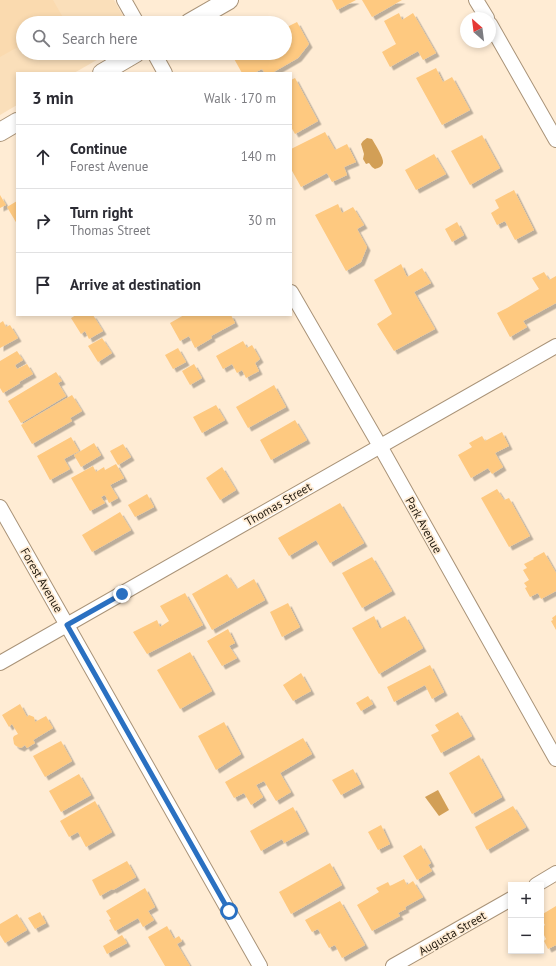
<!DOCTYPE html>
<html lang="en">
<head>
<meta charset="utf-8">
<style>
	body { margin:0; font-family:"PT Sans",sans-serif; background:#f2f2f3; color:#2b2b33 }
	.controls { position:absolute; right:12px; bottom:12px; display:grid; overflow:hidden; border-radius:0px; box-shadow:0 2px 6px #0003 }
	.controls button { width:36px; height:36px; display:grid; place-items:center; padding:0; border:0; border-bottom:1px solid #e1e1e2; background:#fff; color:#2b2b33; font:20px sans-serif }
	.compass { position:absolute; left:460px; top:12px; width:36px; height:36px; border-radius:50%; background:#fff; box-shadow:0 2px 6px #0003; rotate:332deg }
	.stop { position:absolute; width:12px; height:12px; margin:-9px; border:3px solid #2a70c1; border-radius:50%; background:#fff }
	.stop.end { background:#2a70c1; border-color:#fff; box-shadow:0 1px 4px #0008 }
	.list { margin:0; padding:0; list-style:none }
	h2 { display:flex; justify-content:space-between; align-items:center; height:52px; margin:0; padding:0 16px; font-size:17px }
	h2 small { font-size:13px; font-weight:400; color:#7c7c81 }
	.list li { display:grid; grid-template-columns:26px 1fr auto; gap:12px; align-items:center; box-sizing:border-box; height:64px; padding:0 16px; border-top:1px solid #e1e1e2 }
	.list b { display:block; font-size:15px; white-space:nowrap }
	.list p { margin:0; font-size:13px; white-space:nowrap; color:#7c7c81 }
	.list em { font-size:13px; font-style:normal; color:#7c7c81 }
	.icon { flex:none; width:22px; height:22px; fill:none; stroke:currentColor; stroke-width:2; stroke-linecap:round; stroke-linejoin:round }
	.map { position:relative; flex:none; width:556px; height:966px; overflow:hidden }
	.search { position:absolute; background:#fff; box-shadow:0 2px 6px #0003; left:16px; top:16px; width:276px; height:44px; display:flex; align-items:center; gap:10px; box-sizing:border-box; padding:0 14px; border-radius:22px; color:#7c7c81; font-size:15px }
	.panel { position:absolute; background:#fff; box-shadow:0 2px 6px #0003; left:16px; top:72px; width:276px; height:244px; border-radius:0px }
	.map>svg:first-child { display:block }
	.built { fill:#fadfba }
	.green { fill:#fadaaf }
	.water { fill:#d29f56 }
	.building { fill:#fec980; filter:url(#shadow) }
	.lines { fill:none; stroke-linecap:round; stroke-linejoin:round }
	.minor-casing { stroke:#a99378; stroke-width:16 }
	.tertiary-casing { stroke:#a99378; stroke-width:20 }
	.minor { stroke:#fff; stroke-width:14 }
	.tertiary { stroke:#fff; stroke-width:18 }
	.route { stroke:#2a70c1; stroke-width:5 }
	.labels { text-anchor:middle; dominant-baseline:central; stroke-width:3.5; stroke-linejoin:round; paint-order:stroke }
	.street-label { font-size:12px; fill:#221a0f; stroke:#ffecd4 }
</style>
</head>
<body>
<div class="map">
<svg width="556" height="966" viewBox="0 0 556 966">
	<defs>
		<filter id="shadow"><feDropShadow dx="3.5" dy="3.5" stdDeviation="0" flood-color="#0004"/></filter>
	</defs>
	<rect width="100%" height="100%" fill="#ffecd4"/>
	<path class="built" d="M0 0H114L127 23H23V53H109L74 73H17V105L0 115Z"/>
	<path class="green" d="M0 0H53L65 21 61 23H23V44L0 57Z"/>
	<g class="water">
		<path d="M367 138 372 139C375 144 384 158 383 163 382 167 378 168 375 169L372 167 369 163 366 164 363 159 364 154 361 144 363 141Z"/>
		<path d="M438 790 449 810 439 816 425 797Z"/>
	</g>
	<g class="building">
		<path d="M332 0H356L337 10Z"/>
		<path d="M362 0H402L372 17Z"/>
		<path d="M399 13 402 20 413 13 436 53 423 60 418 51 390 67 382 52 396 44 384 21Z"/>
		<path d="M297 22 309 44 298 58 272 73H265L262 69 254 73H242L233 57 240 53H285V28Z"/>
		<path d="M436 68 443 82 452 77 470 110 442 125 416 78Z"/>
		<path d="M295 78 318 121 295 134 291 127V80Z"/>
		<path d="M325 132 335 150 347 144 356 162 344 167 347 175 332 182 327 173 301 187 291 169V149Z"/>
		<path d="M482 135 500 168 470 185 451 151Z"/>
		<path d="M434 154 446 174 416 190 405 170Z"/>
		<path d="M514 190 534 230 515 240 505 221 497 225 491 213 499 208 495 200Z"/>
		<path d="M0 195 6 205 0 208Z"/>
		<path d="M17 201V224L7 207Z"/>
		<path d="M338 204 342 213 353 207 364 225 357 229 367 247 361 262 346 271 315 215Z"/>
		<path d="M457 222 464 235 452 242 445 229Z"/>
		<path d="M401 264 407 277 422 268 431 283 414 292 435 329 394 351 377 324 392 314 374 280Z"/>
		<path d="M544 272 549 280 556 276V303L523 321 527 327 510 337 497 313 507 308 539 289 532 278Z"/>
		<path d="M76 315H93L103 331 89 339 85 331 81 334 71 318Z"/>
		<path d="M184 315H231L235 323 211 336 212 338 195 348 189 336 180 341 170 323Z"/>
		<path d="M3 321 6 327 10 325 18 338 0 348V323Z"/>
		<path d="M102 338 112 353 98 362 88 346Z"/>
		<path d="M243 341 247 348 252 345 260 359 255 363 259 371 246 378 242 370 237 373 232 364 223 369 216 356Z"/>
		<path d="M178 348 186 362 173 369 165 355Z"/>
		<path d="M17 351 23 360 15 365 17 369 27 364 33 374 19 382 20 383 3 393 0 388V361Z"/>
		<path d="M194 364 202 378 190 385 182 371Z"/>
		<path d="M56 372 62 381 58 383 66 396 21 423 8 401Z"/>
		<path d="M274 385 286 407 248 428 236 407Z"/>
		<path d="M72 395 82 411 70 418 72 421 32 444 21 425Z"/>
		<path d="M216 405 225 420 202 433 193 417Z"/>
		<path d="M295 420 307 440 271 460 260 440Z"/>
		<path d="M502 432 509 446 495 453 503 467 492 474 488 468 471 478 458 455 472 447 469 443 482 436 485 441Z"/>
		<path d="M71 437 79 451 64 459 70 469 50 480 37 456Z"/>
		<path d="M94 443 101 455 81 467 74 455Z"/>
		<path d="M123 444 131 457 118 465 110 451Z"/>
		<path d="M116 464 124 478 110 485 118 498 109 503 105 495 101 497 105 503 90 511 71 478 93 466 96 472 104 467 105 470Z"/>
		<path d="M222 467 236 490 220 500 206 478Z"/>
		<path d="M497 489 504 500 509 498 530 536 509 547 481 498Z"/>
		<path d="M147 494 154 507 135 517 128 505Z"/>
		<path d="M340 503 364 543 330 563 316 540 289 556 278 538Z"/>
		<path d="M120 512 131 530 92 552 82 535Z"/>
		<path d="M544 552 556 573V591L541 599 538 593 530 597 525 588 527 587 524 583 529 580 523 570 527 568 524 564 534 559 533 558Z"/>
		<path d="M372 557 392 591 362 608 342 573Z"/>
		<path d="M227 574 237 589 254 579 265 600 212 630 192 594Z"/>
		<path d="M185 593 203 625 147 654 133 632 157 620 160 627 169 621 160 606Z"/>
		<path d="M288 603 300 627 282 637 270 612Z"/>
		<path d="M556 615V630L551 621 553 620 552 618Z"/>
		<path d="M374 616 380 629 405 616 423 648 379 674 352 628Z"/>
		<path d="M228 629 235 643 229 646 237 658 222 666 207 641Z"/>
		<path d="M190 652 212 691 180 709 157 670Z"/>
		<path d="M430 665 444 692 432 699 425 685 394 702 387 687Z"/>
		<path d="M301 673 311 691 293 701 283 685Z"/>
		<path d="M368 696 373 704 361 711 356 703Z"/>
		<path d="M20 704 27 717 29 715 34 717 35 722 46 716 53 728 33 740 35 743 27 748 25 745 21 748 16 746 14 744 13 738 14 736 18 734 12 724 9 727 2 715Z"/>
		<path d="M458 712 472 736 441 753 431 735 439 731 435 725Z"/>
		<path d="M224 722 241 754 216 770 198 736Z"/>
		<path d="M303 738 312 754 280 773 291 792 276 801 264 781 256 785 263 797 251 805 244 793 234 798 225 782Z"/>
		<path d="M61 741 72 761 45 777 33 756Z"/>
		<path d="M479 755 502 797 472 814 449 773Z"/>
		<path d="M353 769 361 784 341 795 332 780Z"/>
		<path d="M79 774 91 795 61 812 49 791Z"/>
		<path d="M95 801 112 832 86 847 78 832 69 837 60 821Z"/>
		<path d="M513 806 526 827 487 850 475 827Z"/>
		<path d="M293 807 306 831 284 843 282 839 261 851 250 831Z"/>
		<path d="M381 825 390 844 378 850 368 832Z"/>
		<path d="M421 845 431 863 428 865 432 871 417 880 403 856Z"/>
		<path d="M127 861 136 877 113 890 112 889 100 896 92 880Z"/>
		<path d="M330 863 342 885 291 914 279 892Z"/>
		<path d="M404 879 407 885 413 881 423 897 405 907 406 909 398 913 400 916 372 931 357 905 379 892 376 888 388 882 390 886Z"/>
		<path d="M145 888 155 907 148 911 154 920 143 927 138 918 115 931 109 920 111 919 106 911Z"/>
		<path d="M340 901 365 945 342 958 335 945 329 948 318 929 312 932 305 920Z"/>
		<path d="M556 906V945L548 949 544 941 546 939 541 929V928L545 925 541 918V915Z"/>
		<path d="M40 912 46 923 35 929 28 918Z"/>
		<path d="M17 914 27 930 5 943 0 935V924Z"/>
		<path d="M167 926 174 939 179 936 182 941 177 944 190 966H165L148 937Z"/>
		<path d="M122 935 127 943 107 954 103 946Z"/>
	</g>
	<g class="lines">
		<g class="minor-casing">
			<g id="minor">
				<path d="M124 0 137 23"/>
				<path d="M476 0 487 18"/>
				<path d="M490 24 556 140"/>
				<path d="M154 53 165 73"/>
				<path d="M291 292 380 446 556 759"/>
				<path d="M0 507 260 966"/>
				<path d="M0 663 556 346"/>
				<path d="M536 885 556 873"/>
				<path d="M393 966 511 899"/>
			</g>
		</g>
		<g class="tertiary-casing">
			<g id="tertiary">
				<path d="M189 23 229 0"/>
				<path d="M102 73 136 53"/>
				<path d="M0 132 17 122"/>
			</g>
		</g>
		<use href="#minor" class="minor"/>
		<use href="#tertiary" class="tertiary"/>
	</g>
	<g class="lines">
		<path class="route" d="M122 594 67 625 229 911"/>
	</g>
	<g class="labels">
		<g class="street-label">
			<text transform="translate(278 504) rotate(-30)">Thomas Street</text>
			<text transform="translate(424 525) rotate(61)">Park Avenue</text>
			<text transform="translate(42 580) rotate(60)">Forest Avenue</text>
			<text transform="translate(452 933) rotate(-30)">Augusta Street</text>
		</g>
	</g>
</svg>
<div class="controls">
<button>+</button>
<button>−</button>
</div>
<svg class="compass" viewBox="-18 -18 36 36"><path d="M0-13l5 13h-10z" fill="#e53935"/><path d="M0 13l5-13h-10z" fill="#7c7c81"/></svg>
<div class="stop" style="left:229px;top:911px"></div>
<div class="stop end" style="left:122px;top:594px"></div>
<div class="search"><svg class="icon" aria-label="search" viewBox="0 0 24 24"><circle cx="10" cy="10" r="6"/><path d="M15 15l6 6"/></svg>Search here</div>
<section class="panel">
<h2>3 min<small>Walk · 170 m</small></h2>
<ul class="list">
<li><svg class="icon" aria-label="ahead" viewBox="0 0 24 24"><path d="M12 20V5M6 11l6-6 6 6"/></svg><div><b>Continue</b><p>Forest Avenue</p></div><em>140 m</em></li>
<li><svg class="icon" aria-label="right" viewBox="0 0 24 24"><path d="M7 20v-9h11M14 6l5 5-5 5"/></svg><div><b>Turn right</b><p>Thomas Street</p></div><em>30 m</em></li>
<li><svg class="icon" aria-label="arrive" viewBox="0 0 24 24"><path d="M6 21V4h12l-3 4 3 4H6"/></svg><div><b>Arrive at destination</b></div></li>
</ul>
</section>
</div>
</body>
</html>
